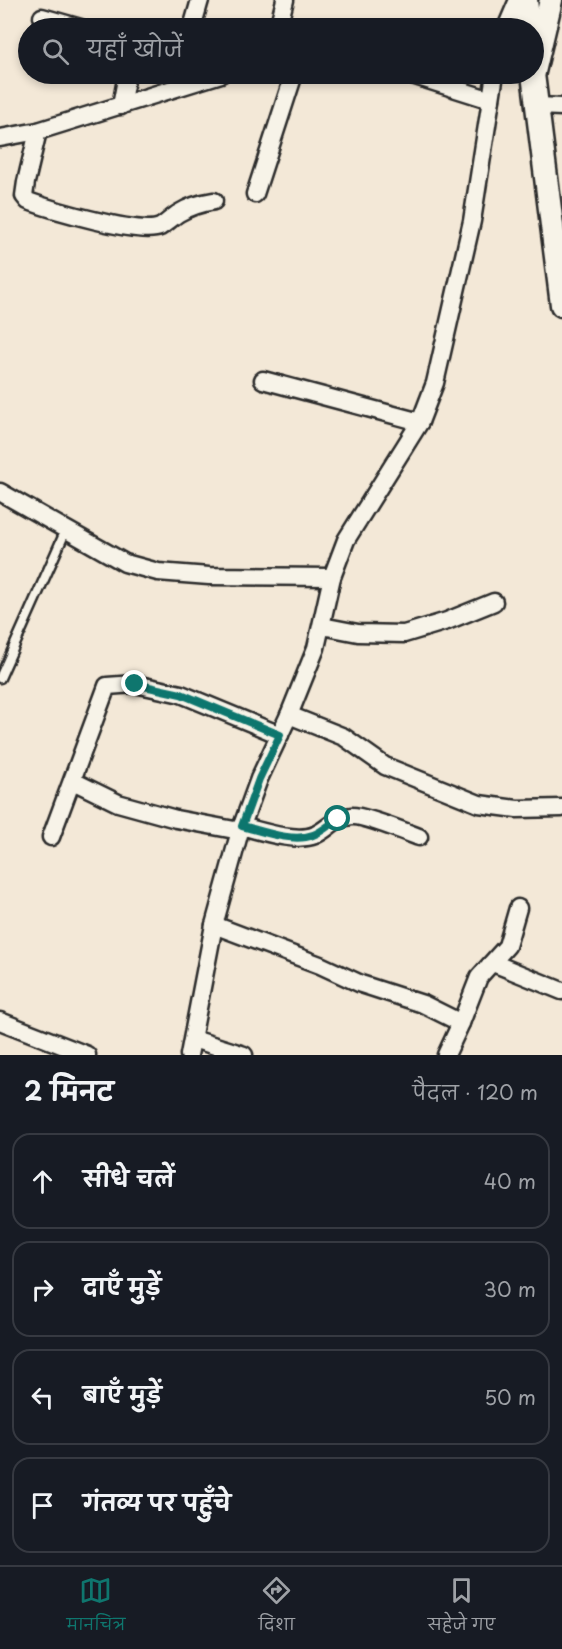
<!DOCTYPE html>
<html lang="hi">
<head>
<meta charset="utf-8">
<style>
	body { margin:0; font-family:"Playpen Sans","Playpen Sans Deva",sans-serif; background:#20242c; color:#f1f3f6 }
	.stop { position:absolute; width:18px; height:18px; margin:-14px; border:4px solid #0f766e; border-radius:50%; background:#fff }
	.stop.end { background:#0f766e; border-color:#fff; box-shadow:0 2px 6px #0008 }
	.list { margin:0; padding:0; list-style:none }
	h2 { display:flex; justify-content:space-between; align-items:center; height:78px; margin:0; padding:0 24px; font-size:26px }
	h2 small { font-size:20px; font-weight:400; color:#9ea1a6 }
	.list li { display:grid; grid-template-columns:39px 1fr auto; gap:18px; align-items:center; box-sizing:border-box; height:96px; margin:0 12px 12px; padding:0 12px; border:2px solid #363941; border-radius:18px }
	.list b { display:block; font-size:22px; white-space:nowrap }
	.list em { font-size:20px; font-style:normal; color:#9ea1a6 }
	.icon { flex:none; width:33px; height:33px; fill:none; stroke:currentColor; stroke-width:2; stroke-linecap:round; stroke-linejoin:round }
	.map { position:relative; flex:none; width:562px; height:1055px; overflow:hidden }
	.search { position:absolute; background:#171b24; box-shadow:0 3px 9px #0003; left:18px; right:18px; top:18px; height:66px; display:flex; align-items:center; gap:15px; box-sizing:border-box; padding:0 21px; border-radius:33px; color:#9ea1a6; font-size:22px }
	.sheet { height:510px; background:#171b24 }
	nav { display:flex; justify-content:space-around; align-items:center; box-sizing:border-box; height:84px; border-top:2px solid #363941; background:#171b24; font-size:16px; color:#9ea1a6 }
	nav a { display:grid; justify-items:center; gap:3px }
	nav .on { color:#0f766e }
	.map>svg:first-child { display:block }
	.lines { fill:none; stroke-linecap:round; stroke-linejoin:round }
	.lane-casing { stroke:#2b2b2b; stroke-width:13 }
	.street-casing { stroke:#2b2b2b; stroke-width:21 }
	.secondary-casing { stroke:#2b2b2b; stroke-width:27 }
	.lane { stroke:#f7f3e8; stroke-width:8 }
	.street { stroke:#f7f3e8; stroke-width:16 }
	.secondary { stroke:#f7f3e8; stroke-width:22 }
	.route { stroke:#0f766e; stroke-width:8 }
</style>
</head>
<body>
<div class="map">
<svg width="562" height="1055" viewBox="0 0 562 1055">
	<rect width="100%" height="100%" fill="#f3e8d7"/>
	<filter id="ink" filterUnits="userSpaceOnUse"><feTurbulence type="fractalNoise" baseFrequency=".0167" numOctaves="2"/><feDisplacementMap in="SourceGraphic" scale="12" xChannelSelector="R" yChannelSelector="G"/><feConvolveMatrix kernelMatrix="1 2 1 2 8 2 1 2 1" color-interpolation-filters="sRGB"/></filter>
	<g filter="url(#ink)">
		<g class="lines">
			<g class="lane-casing">
				<path id="lane" d="M0 678 66 530"/>
			</g>
			<g class="street-casing">
				<g id="street">
					<path d="M42 17 81 28"/>
					<path d="M192 28 200 0"/>
					<path d="M278 28 285 0"/>
					<path d="M506 28 518 0"/>
					<path d="M409 74 491 100"/>
					<path d="M121 106 127 74"/>
					<path d="M536 106 562 107"/>
					<path d="M38 131 26 182 24 196 28 201C50 209 140 236 160 227 166 224 172 217 179 213 189 207 201 203 214 201"/>
					<path d="M0 138 38 131 221 74"/>
					<path d="M255 194 294 74"/>
					<path d="M263 380 420 422"/>
					<path d="M0 492 125 563 158 572 209 576 332 577"/>
					<path d="M322 626 358 633 404 634 447 621 494 602"/>
					<path d="M289 715 344 737 385 766 479 804 517 809 562 808"/>
					<path d="M73 781 118 803 176 819 240 831"/>
					<path d="M241 826C261 831 296 843 315 835 330 828 333 818 352 816 363 815 406 832 419 837"/>
					<path d="M51 837 107 686 135 684 181 694 280 735"/>
					<path d="M214 925 320 965 361 984 423 1004 461 1023"/>
					<path d="M493 963 562 991"/>
					<path d="M0 1021 87 1055"/>
					<path d="M193 1039 244 1055"/>
					<path d="M189 1055 214 925 240 831 259 779 289 715 316 648 332 577 346 540 420 422 435 383 472 221 495 74"/>
					<path d="M446 1055 461 1023 479 977 507 946 518 908"/>
				</g>
			</g>
			<g class="secondary-casing">
				<g id="secondary">
					<path d="M526 0 529 28"/>
					<path d="M534 72 551 0"/>
					<path d="M533 74 562 305"/>
				</g>
			</g>
			<use href="#lane" class="lane"/>
			<use href="#street" class="street"/>
			<use href="#secondary" class="secondary"/>
		</g>
	</g>
	<g class="lines" filter="url(#ink)">
		<path class="route" d="M135 684 181 694 280 735 259 779 242 826C262 831 293 843 313 835 322 832 330 824 338 819"/>
	</g>
</svg>
<div class="stop" style="left:338px;top:819px"></div>
<div class="stop end" style="left:135px;top:684px"></div>
<div class="search"><svg class="icon" aria-label="search" viewBox="0 0 24 24"><circle cx="10" cy="10" r="6"/><path d="M15 15l6 6"/></svg>यहाँ खोजें</div>
</div>
<section class="sheet">
<h2>2 मिनट<small>पैदल · 120 m</small></h2>
<ul class="list">
<li><svg class="icon" aria-label="ahead" viewBox="0 0 24 24"><path d="M12 20V5M6 11l6-6 6 6"/></svg><div><b>सीधे चलें</b></div><em>40 m</em></li>
<li><svg class="icon" aria-label="right" viewBox="0 0 24 24"><path d="M7 20v-9h11M14 6l5 5-5 5"/></svg><div><b>दाएँ मुड़ें</b></div><em>30 m</em></li>
<li><svg class="icon" aria-label="left" viewBox="0 0 24 24"><path d="M17 20v-9H6M10 6l-5 5 5 5"/></svg><div><b>बाएँ मुड़ें</b></div><em>50 m</em></li>
<li><svg class="icon" aria-label="arrive" viewBox="0 0 24 24"><path d="M6 21V4h12l-3 4 3 4H6"/></svg><div><b>गंतव्य पर पहुँचे</b></div></li>
</ul>
</section>
<nav>
<a class="on"><svg class="icon" aria-label="map" viewBox="0 0 24 24"><path d="M3 6l6-2 6 2 6-2v14l-6 2-6-2-6 2zM9 4v14M15 6v14"/></svg>मानचित्र</a>
<a><svg class="icon" aria-label="directions" viewBox="0 0 24 24"><path d="M12 3l9 9-9 9-9-9zM9 14v-3h6M13 9l2 2-2 2"/></svg>दिशा</a>
<a><svg class="icon" aria-label="saved" viewBox="0 0 24 24"><path d="M7 4h10v16l-5-4-5 4z"/></svg>सहेजे गए</a>
</nav>
</body>
</html>
